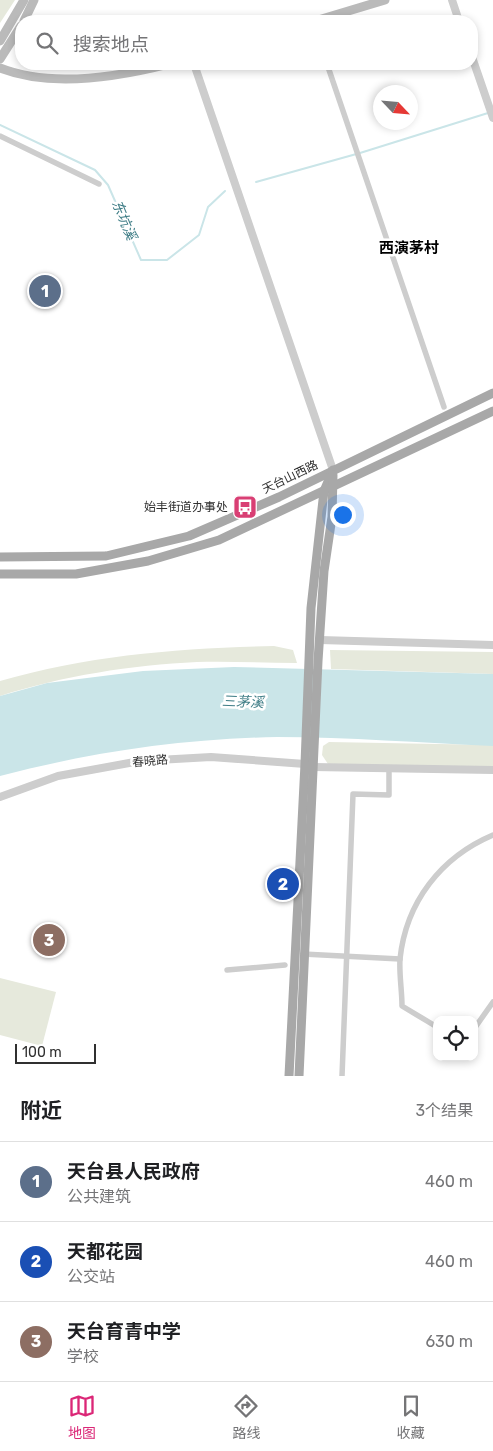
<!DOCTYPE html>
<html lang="zh">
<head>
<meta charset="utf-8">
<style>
	body { margin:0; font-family:Rubik,"Noto Sans SC",sans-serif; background:#f2f2f2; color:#202124 }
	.controls { position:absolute; right:15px; bottom:15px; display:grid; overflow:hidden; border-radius:10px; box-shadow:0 2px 8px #0003 }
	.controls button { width:45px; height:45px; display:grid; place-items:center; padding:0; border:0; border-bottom:1px solid #e0e0e0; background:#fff; color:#202124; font:25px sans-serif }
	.compass { position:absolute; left:373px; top:85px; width:45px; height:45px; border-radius:50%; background:#fff; box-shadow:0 2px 8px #0003; rotate:116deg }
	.scale { position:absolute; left:15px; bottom:12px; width:81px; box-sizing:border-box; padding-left:5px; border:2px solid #303030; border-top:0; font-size:14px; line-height:18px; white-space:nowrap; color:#303030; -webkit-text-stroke:4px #fff; paint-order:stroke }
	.you { position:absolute; left:342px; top:514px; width:18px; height:18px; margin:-12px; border:4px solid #fff; border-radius:50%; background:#1a73e8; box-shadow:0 0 0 8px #1a73e833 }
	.badge { display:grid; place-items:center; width:32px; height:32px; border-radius:50%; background:#db2777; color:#fff; font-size:16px; font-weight:700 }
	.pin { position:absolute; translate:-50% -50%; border:2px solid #fff; box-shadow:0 1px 5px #0006 }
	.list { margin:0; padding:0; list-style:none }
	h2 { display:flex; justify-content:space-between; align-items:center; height:65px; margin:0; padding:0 20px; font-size:21px }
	h2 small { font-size:16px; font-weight:400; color:#757577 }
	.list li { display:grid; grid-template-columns:32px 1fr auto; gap:15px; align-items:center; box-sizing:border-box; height:80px; padding:0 20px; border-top:1px solid #e0e0e0 }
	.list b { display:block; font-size:19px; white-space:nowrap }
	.list p { margin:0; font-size:16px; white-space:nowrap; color:#757577 }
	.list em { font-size:16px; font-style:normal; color:#757577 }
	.icon { flex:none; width:28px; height:28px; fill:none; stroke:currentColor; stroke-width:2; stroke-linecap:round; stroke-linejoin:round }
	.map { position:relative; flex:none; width:493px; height:1076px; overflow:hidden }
	.search { position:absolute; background:#fff; box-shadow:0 2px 8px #0003; left:15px; right:15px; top:15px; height:55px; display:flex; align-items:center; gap:12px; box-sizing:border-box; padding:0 18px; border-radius:20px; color:#757577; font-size:19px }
	.sheet { height:305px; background:#fff }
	nav { display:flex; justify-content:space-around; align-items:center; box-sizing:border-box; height:70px; border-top:1px solid #e0e0e0; background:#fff; font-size:14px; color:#757577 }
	nav a { display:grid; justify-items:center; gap:2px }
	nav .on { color:#db2777 }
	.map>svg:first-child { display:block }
	.green { fill:#e6e9dc }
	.water { fill:#cae5e8 }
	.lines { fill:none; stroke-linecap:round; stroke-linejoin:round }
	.stream { stroke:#cae5e8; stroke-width:2 }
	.minor { stroke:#cdcdcd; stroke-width:5.5 }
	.tertiary { stroke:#cdcdcd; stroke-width:8 }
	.secondary { stroke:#bababa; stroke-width:9 }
	.primary { stroke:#a8a8a8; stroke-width:9 }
	.labels { text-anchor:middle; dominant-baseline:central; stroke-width:5; stroke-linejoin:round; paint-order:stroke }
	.street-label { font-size:12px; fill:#303030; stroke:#fff }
	.poi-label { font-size:12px; fill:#303030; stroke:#fff; text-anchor:end }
	.water-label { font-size:14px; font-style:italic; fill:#407e87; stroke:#fff }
	.quarter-label { font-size:15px; font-weight:bold; fill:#000; stroke:#fff }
</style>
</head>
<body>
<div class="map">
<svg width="493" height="1076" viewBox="0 0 493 1076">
	<rect width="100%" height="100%" fill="#fff"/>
	<g class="green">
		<path d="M0 0H15L0 23Z"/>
		<path d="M274 646 293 650 297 663C263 663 230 661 197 662 132 665 62 676 0 696V681C90 655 181 648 274 646Z"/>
		<path d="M330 650 493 652V674L331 669Z"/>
		<path d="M329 742 493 745V770L328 764 322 755 323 746Z"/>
		<path d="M0 978 56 992 42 1046 0 1035Z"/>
	</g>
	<path class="water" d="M234 667 493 674V746C421 743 349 737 277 737 182 739 92 752 0 776V696L47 683 143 671Z"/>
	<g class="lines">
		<g class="stream">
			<path d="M0 125 95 170 108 185 141 260H167L199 235 208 207 225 191"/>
			<path d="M256 182 360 153 488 113"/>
		</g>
		<g class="minor">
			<path d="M327 64 444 407"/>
			<path d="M0 136 99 184"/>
			<path d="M303 954 400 959"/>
			<path d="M227 970 285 965"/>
			<path d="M437 1027 402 1006C402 991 399 974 400 959 406 902 441 857 493 835"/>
			<path d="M474 1029 493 1002"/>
			<path d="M342 1076 353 794 389 795V769"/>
		</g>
		<g class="tertiary">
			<path d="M452 0 459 21"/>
			<path d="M472 57 493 118"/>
			<path d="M194 64 333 470"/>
			<path d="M320 640 493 645"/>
			<path d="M313 767 493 770"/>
			<path d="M0 797 58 776 140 761 211 757 305 764"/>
		</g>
		<g class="secondary">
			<path d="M24 21 34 0"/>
			<path d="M315 21 385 0"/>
			<path d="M0 41 24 0"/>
			<path d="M0 59 21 26"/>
			<path d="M0 68C50 88 118 77 169 64"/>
		</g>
		<g class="primary">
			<path d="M0 557 106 556 189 536 279 497 493 393"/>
			<path d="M0 574H76L148 561 219 540 493 411"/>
			<path d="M289 1076 305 764 311 608 324 491 333 470"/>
			<path d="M299 1076 318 661 324 571 332 517 333 475"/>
		</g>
	</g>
	<defs>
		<g id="bus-square" transform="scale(1.25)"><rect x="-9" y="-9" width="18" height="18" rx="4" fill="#d93f74" stroke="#fff"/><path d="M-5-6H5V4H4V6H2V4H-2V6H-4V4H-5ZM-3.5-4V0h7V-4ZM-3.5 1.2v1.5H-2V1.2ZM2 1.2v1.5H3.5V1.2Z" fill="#fff"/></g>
	</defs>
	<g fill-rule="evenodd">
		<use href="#bus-square" x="245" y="507"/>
	</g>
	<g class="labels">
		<g class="street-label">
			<text transform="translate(290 477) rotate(-26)">天台山西路</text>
			<text transform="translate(150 761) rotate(-5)">春晓路</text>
		</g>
		<g class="poi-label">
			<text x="228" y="507">始丰街道办事处</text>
		</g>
		<g class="water-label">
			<text transform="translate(124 220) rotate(67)">东坑溪</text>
			<text transform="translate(243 702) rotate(2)">三茅溪</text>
		</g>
		<g class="quarter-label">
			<text x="409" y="248">西演茅村</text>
		</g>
	</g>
</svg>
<div class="controls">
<button><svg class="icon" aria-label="locate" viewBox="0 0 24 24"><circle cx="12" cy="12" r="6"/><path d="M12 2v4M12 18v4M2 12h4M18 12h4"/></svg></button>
</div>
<svg class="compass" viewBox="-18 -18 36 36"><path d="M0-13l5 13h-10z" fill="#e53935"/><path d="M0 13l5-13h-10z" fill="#757577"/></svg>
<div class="scale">100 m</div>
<div class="you"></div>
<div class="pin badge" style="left:45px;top:291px;background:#5c6f8a">1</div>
<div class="pin badge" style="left:283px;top:884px;background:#1a4fb4">2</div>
<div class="pin badge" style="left:49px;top:940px;background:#8d6e63">3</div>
<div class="search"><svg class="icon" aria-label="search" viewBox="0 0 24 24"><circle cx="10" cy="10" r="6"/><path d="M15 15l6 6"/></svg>搜索地点</div>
</div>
<section class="sheet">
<h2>附近<small>3个结果</small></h2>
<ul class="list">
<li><span class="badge" style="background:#5c6f8a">1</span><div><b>天台县人民政府</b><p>公共建筑</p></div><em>460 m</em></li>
<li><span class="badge" style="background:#1a4fb4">2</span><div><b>天都花园</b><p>公交站</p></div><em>460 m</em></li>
<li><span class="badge" style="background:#8d6e63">3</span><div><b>天台育青中学</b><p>学校</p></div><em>630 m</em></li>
</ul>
</section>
<nav>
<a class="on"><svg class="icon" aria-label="map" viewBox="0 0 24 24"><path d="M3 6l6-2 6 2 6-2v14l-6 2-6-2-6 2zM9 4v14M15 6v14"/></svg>地图</a>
<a><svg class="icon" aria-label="directions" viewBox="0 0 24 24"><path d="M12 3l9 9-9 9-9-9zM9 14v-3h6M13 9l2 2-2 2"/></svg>路线</a>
<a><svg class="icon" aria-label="saved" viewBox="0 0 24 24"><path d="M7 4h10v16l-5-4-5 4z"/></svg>收藏</a>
</nav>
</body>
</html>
